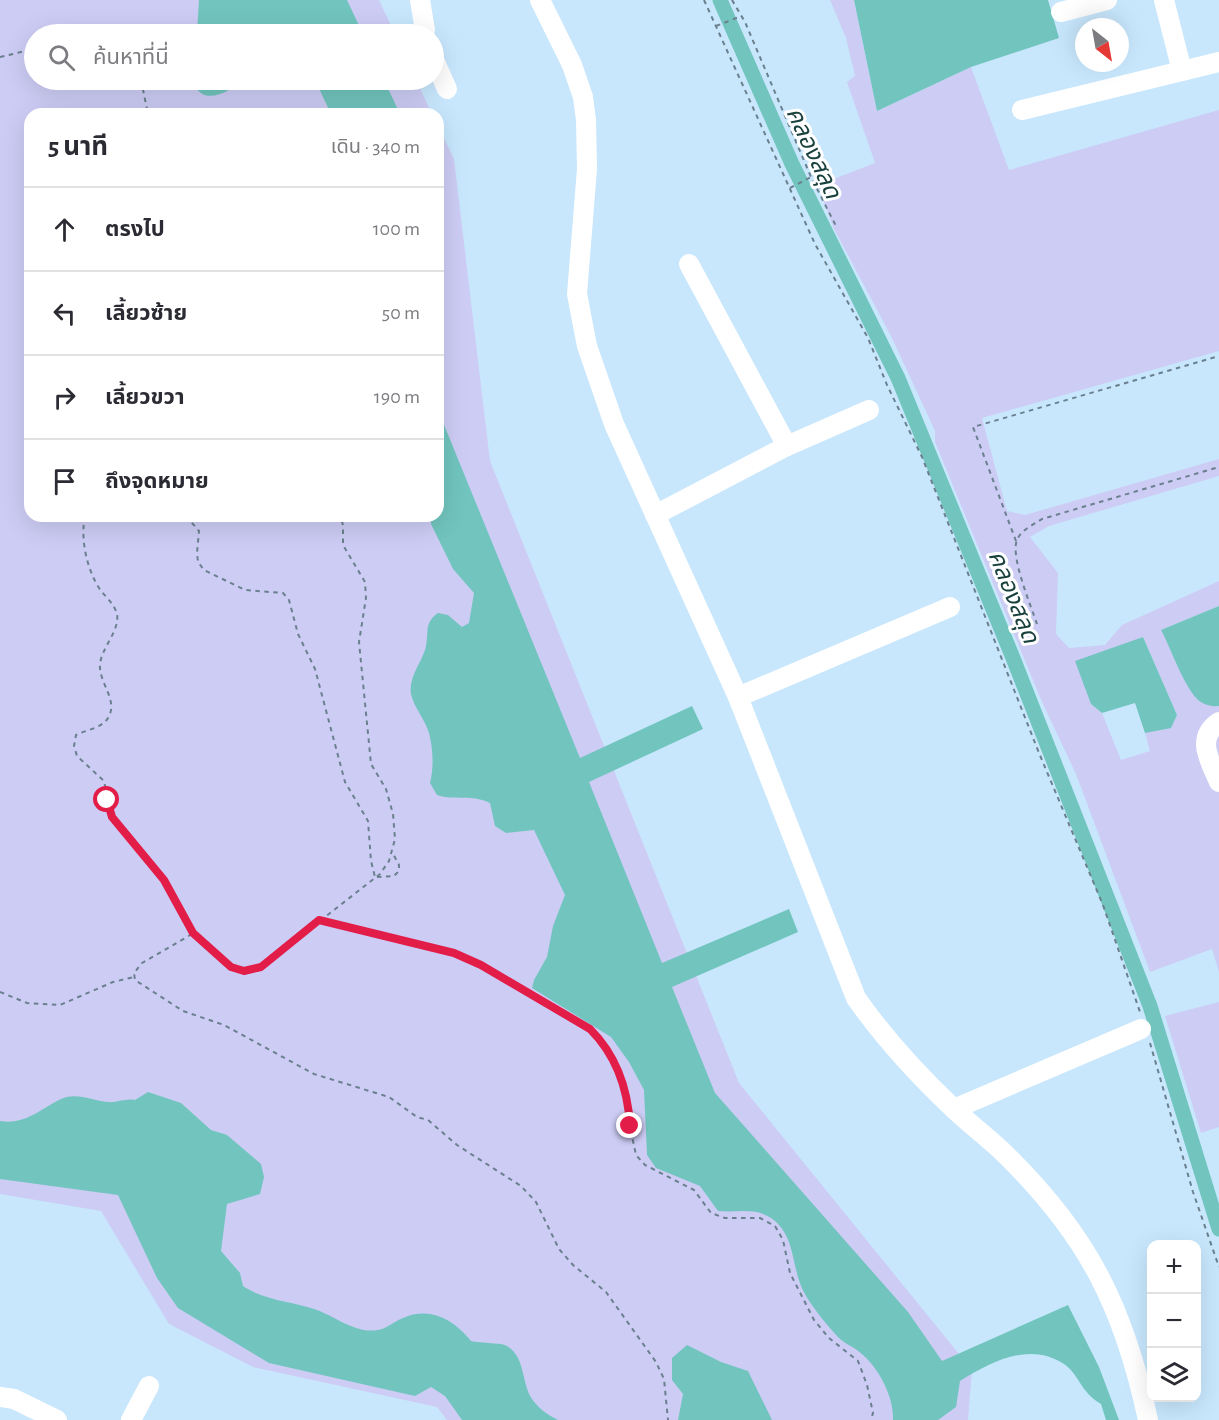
<!DOCTYPE html>
<html lang="th">
<head>
<meta charset="utf-8">
<style>
	body { margin:0; font-family:"Alegreya Sans","Noto Sans Thai",sans-serif; background:#f7f7f7; color:#2b2b33 }
	.controls { position:absolute; right:18px; bottom:18px; display:grid; overflow:hidden; border-radius:12px; box-shadow:0 6px 24px #0002 }
	.controls button { width:54px; height:54px; display:grid; place-items:center; padding:0; border:0; border-bottom:2px solid #e1e1e2; background:#fff; color:#2b2b33; font:30px sans-serif }
	.compass { position:absolute; left:1075px; top:18px; width:54px; height:54px; border-radius:50%; background:#fff; box-shadow:0 6px 24px #0002; rotate:149deg }
	.stop { position:absolute; width:18px; height:18px; margin:-14px; border:4px solid #e11d48; border-radius:50%; background:#fff }
	.stop.end { background:#e11d48; border-color:#fff; box-shadow:0 2px 6px #0008 }
	.list { margin:0; padding:0; list-style:none }
	h2 { display:flex; justify-content:space-between; align-items:center; height:78px; margin:0; padding:0 24px; font-size:26px }
	h2 small { font-size:20px; font-weight:400; color:#7c7c81 }
	.list li { display:grid; grid-template-columns:39px 1fr auto; gap:18px; align-items:center; box-sizing:border-box; height:84px; padding:0 24px; border-top:2px solid #e1e1e2 }
	.list b { display:block; font-size:22px; white-space:nowrap }
	.list em { font-size:20px; font-style:normal; color:#7c7c81 }
	.icon { flex:none; width:33px; height:33px; fill:none; stroke:currentColor; stroke-width:2; stroke-linecap:round; stroke-linejoin:round }
	.map { position:relative; flex:none; width:1219px; height:1420px; overflow:hidden }
	.search { position:absolute; background:#fff; box-shadow:0 6px 24px #0002; left:24px; top:24px; width:420px; height:66px; display:flex; align-items:center; gap:15px; box-sizing:border-box; padding:0 21px; border-radius:33px; color:#7c7c81; font-size:22px }
	.panel { position:absolute; background:#fff; box-shadow:0 6px 24px #0002; left:24px; top:108px; width:420px; height:414px; border-radius:18px }
	.map>svg:first-child { display:block }
	.green { fill:#cdccf5; fill-rule:evenodd }
	.water { fill:#71c5be }
	.lines { fill:none; stroke-linecap:round; stroke-linejoin:round }
	.canal { stroke:#71c5be; stroke-width:15 }
	.path { stroke:#6b808e; stroke-width:2; stroke-dasharray:4.5 4.5; stroke-linecap:butt }
	.minor { stroke:#fff; stroke-width:20 }
	.route { stroke:#e11d48; stroke-width:8 }
	.labels { text-anchor:middle; dominant-baseline:central; stroke-width:6; stroke-linejoin:round; paint-order:stroke }
	.water-label { font-size:24px; font-style:italic; fill:#19413e; stroke:#fff }
</style>
</head>
<body>
<div class="map">
<svg width="1219" height="1420" viewBox="0 0 1219 1420">
	<rect width="100%" height="100%" fill="#c8e7fd"/>
	<g class="green">
		<path d="M0 0H379L395 34H34V80H416L432 114H30V516H438V126L454 159 490 461 739 1083 972 1370 968 1420H447L437 1407 253 1367 169 1324 101 1211 0 1194Z"/>
		<path d="M830 0H854L877 111 971 67 1009 170 1219 110V351L982 418 1007 511 1025 515 1219 459V476L1049 526 1030 537 1058 573 1056 634 1069 648 1105 645 1122 625 1219 581V606L1162 630 1216 707 1219 706V972L1212 949 1150 972 1076 774 1042 702 935 442V431L892 338 833 227 818 185 875 163 847 82 855 76 846 38ZM1143 637 1177 715 1171 727 1145 733 1150 751 1121 760 1102 713 1091 704 1129 643Z"/>
		<path d="M1219 1002V1127L1201 1133 1165 1016Z"/>
	</g>
	<g class="water">
		<path d="M199 0H347L363 34H197Z"/>
		<path d="M1048 0 1059 38 971 67 877 111 854 0Z"/>
		<path d="M198 80H241C232 91 207 104 197 89Z"/>
		<path d="M315 80H384L400 114H331Z"/>
		<path d="M438 410 580 758 692 706 703 729 589 782 662 963 789 909 798 932 672 987 715 1093 908 1312 942 1361 1068 1305 1099 1367 1119 1420H1106L1101 1404C1081 1393 1079 1374 1064 1364 1029 1341 991 1362 960 1381L956 1407 938 1420H893C894 1398 880 1370 863 1355 855 1347 844 1344 837 1336 826 1324 814 1309 806 1296 790 1270 798 1237 771 1218 754 1207 737 1213 718 1211L700 1186 656 1168 647 1155 644 1090 629 1062 611 1037 532 988 534 980 547 957 553 926 565 895 534 830 506 833 495 826 490 803C472 794 455 801 437 795L430 783C434 767 433 749 429 733 425 719 414 708 411 694 408 677 423 661 426 646 429 631 424 623 438 613L448 615 462 627 469 623 474 593 453 569 431 524V516H438Z"/>
		<path d="M1219 606V706C1214 707 1205 705 1201 702 1186 693 1170 646 1161 630Z"/>
		<path d="M1143 637 1177 715 1171 728 1145 733 1135 703 1102 713 1091 704 1075 661Z"/>
		<path d="M148 1092 181 1103 211 1130 227 1135 261 1164 264 1177 260 1194 227 1204 221 1251 240 1273 243 1286C265 1301 293 1301 317 1310 336 1317 356 1334 378 1330 386 1329 395 1321 403 1318 430 1306 454 1320 471 1341 480 1343 498 1343 505 1345 526 1355 521 1383 532 1399 539 1409 548 1415 558 1420H462L445 1396 431 1387 415 1396 269 1363 178 1308 157 1278 118 1195 0 1179V1121C26 1125 40 1109 61 1099 77 1092 92 1101 108 1102 117 1103 125 1098 135 1100Z"/>
		<path d="M687 1345 721 1362 748 1371 772 1420H678L683 1394 672 1380V1358Z"/>
	</g>
	<g class="lines">
		<path class="canal" d="M720 0 792 164 898 378 1013 658 1150 1006 1219 1229"/>
		<g class="path">
			<path d="M704 0 815 244 868 338 887 385 922 457 1039 753 1103 905 1140 1012"/>
			<path d="M732 0 745 22 811 177 836 226"/>
			<path d="M716 26 739 17"/>
			<path d="M0 57 34 49"/>
			<path d="M141 80 148 114"/>
			<path d="M790 188 811 177"/>
			<path d="M85 516C80 539 87 571 101 591 107 598 114 604 117 614 120 631 101 648 100 665 99 682 116 698 110 714 105 728 88 729 76 735L74 746 77 756 104 781 112 817 164 880 193 933 231 967 244 971 261 967 380 874 389 861 395 839 393 814 386 789 371 764 359 642 366 598 365 582 343 545V525L340 516"/>
			<path d="M186 516 199 531 197 553 198 562 204 570 245 590 283 593 289 600 298 634 315 669 345 782 368 821 371 861 375 877"/>
			<path d="M1016 541 973 427 1219 356"/>
			<path d="M1037 624C1031 606 1010 556 1017 540 1021 530 1033 525 1042 519L1219 467"/>
			<path d="M377 877 394 876 399 871V865L392 852"/>
			<path d="M321 921 454 953 481 965 590 1029 600 1040 628 1095 630 1127 636 1155 645 1165 694 1190 711 1213 725 1218H760L775 1226 783 1240 790 1273 814 1320 829 1338 858 1361 867 1385 873 1413 871 1420"/>
			<path d="M192 934 142 963 134 973 135 980 183 1011 224 1025 314 1074 389 1097 417 1117 428 1120 457 1145 521 1186 536 1202 559 1249 573 1265 606 1292 656 1362 664 1379 668 1420"/>
			<path d="M0 992 27 1003 60 1005 113 982 134 977"/>
			<path d="M1150 1043 1193 1192 1219 1267"/>
		</g>
		<g class="minor">
			<path d="M420 0 425 30"/>
			<path d="M540 0 572 65 583 97 586 120 587 169 577 294 587 346 614 424 738 697 856 998C884 1038 920 1077 955 1110 972 1126 991 1140 1007 1156 1089 1237 1124 1308 1148 1420"/>
			<path d="M1164 0 1182 71"/>
			<path d="M1061 12 1107 0"/>
			<path d="M435 62 447 89"/>
			<path d="M1022 110 1219 62"/>
			<path d="M787 446 869 410"/>
			<path d="M655 515 787 446 689 264"/>
			<path d="M738 697 950 607"/>
			<path d="M1219 722C1195 738 1210 761 1219 782"/>
			<path d="M954 1109 1141 1029"/>
			<path d="M0 1397 14 1399 57 1420"/>
			<path d="M131 1420 149 1386"/>
		</g>
	</g>
	<g class="lines">
		<path class="route" d="M107 800 112 817 164 880 193 933 231 967 244 971 261 967 319 920 454 953 481 965 590 1029C617 1056 628 1090 630 1126"/>
	</g>
	<g class="labels">
		<g class="water-label">
			<text transform="translate(813 153) rotate(65)">คลองสลุด</text>
			<text transform="translate(1013 597) rotate(68)">คลองสลุด</text>
		</g>
	</g>
</svg>
<div class="controls">
<button>+</button>
<button>−</button>
<button><svg class="icon" aria-label="layers" viewBox="0 0 24 24"><path d="M12 4l9 5-9 5-9-5zM3 14l9 5 9-5"/></svg></button>
</div>
<svg class="compass" viewBox="-18 -18 36 36"><path d="M0-13l5 13h-10z" fill="#e53935"/><path d="M0 13l5-13h-10z" fill="#7c7c81"/></svg>
<div class="stop" style="left:107px;top:800px"></div>
<div class="stop end" style="left:630px;top:1126px"></div>
<div class="search"><svg class="icon" aria-label="search" viewBox="0 0 24 24"><circle cx="10" cy="10" r="6"/><path d="M15 15l6 6"/></svg>ค้นหาที่นี่</div>
<section class="panel">
<h2>5 นาที<small>เดิน · 340 m</small></h2>
<ul class="list">
<li><svg class="icon" aria-label="ahead" viewBox="0 0 24 24"><path d="M12 20V5M6 11l6-6 6 6"/></svg><div><b>ตรงไป</b></div><em>100 m</em></li>
<li><svg class="icon" aria-label="left" viewBox="0 0 24 24"><path d="M17 20v-9H6M10 6l-5 5 5 5"/></svg><div><b>เลี้ยวซ้าย</b></div><em>50 m</em></li>
<li><svg class="icon" aria-label="right" viewBox="0 0 24 24"><path d="M7 20v-9h11M14 6l5 5-5 5"/></svg><div><b>เลี้ยวขวา</b></div><em>190 m</em></li>
<li><svg class="icon" aria-label="arrive" viewBox="0 0 24 24"><path d="M6 21V4h12l-3 4 3 4H6"/></svg><div><b>ถึงจุดหมาย</b></div></li>
</ul>
</section>
</div>
</body>
</html>
